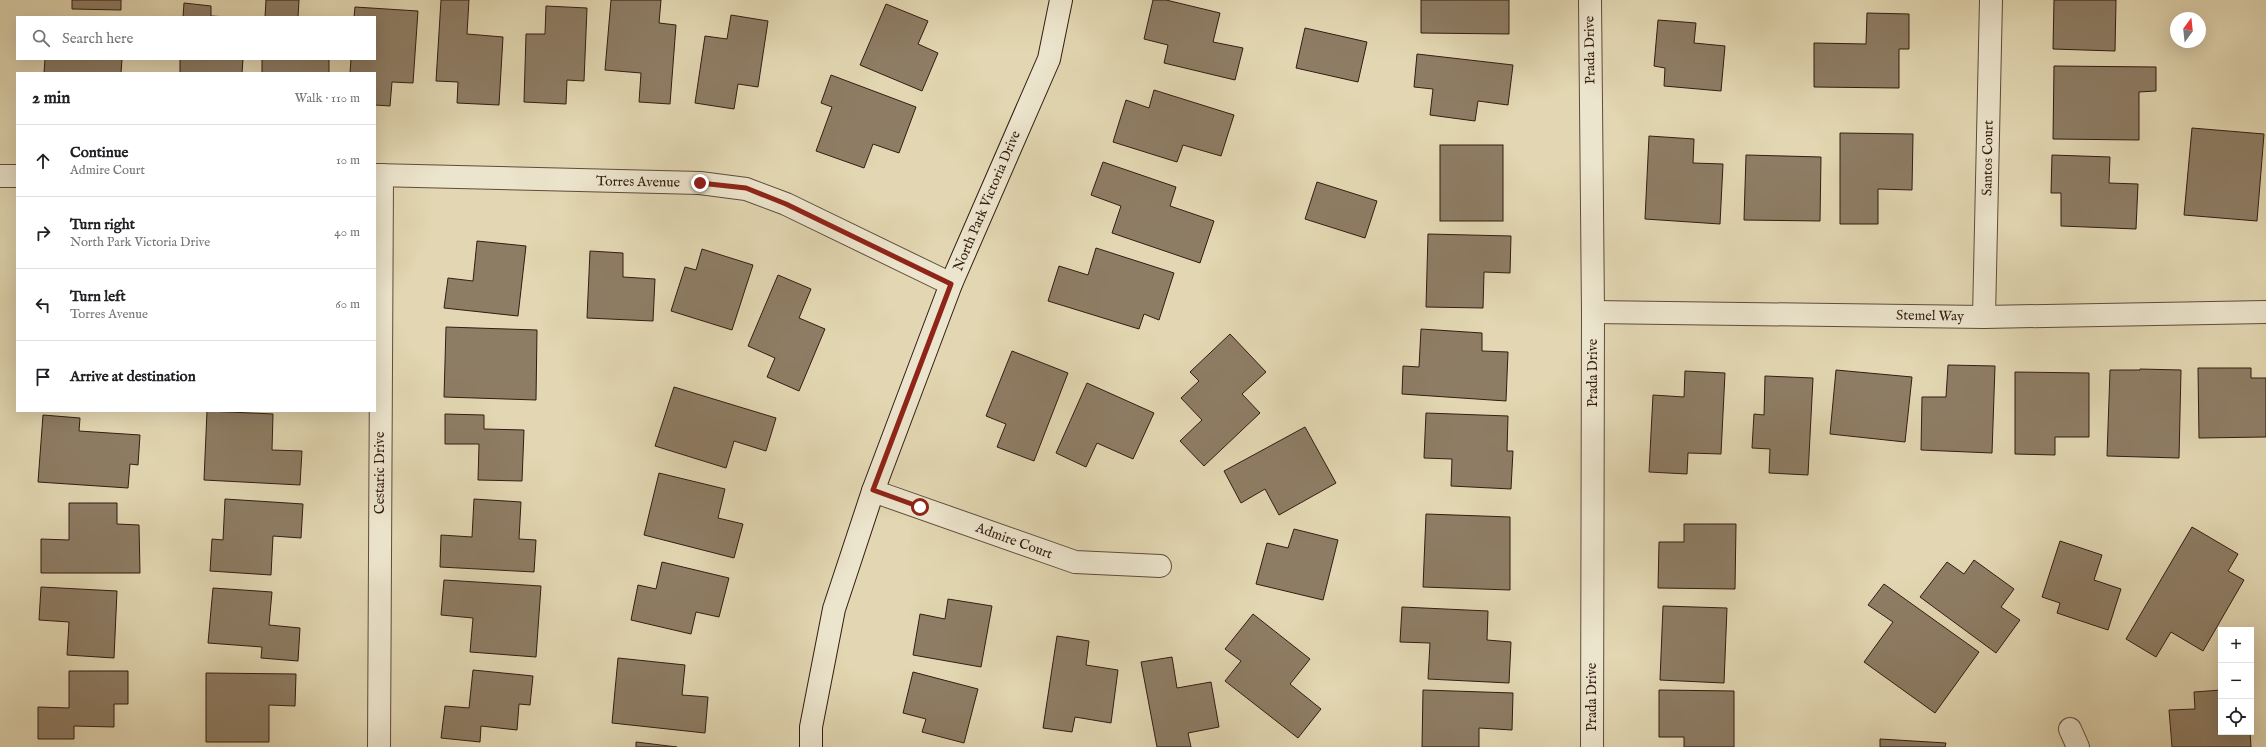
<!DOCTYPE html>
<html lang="en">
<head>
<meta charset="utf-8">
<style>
	body { margin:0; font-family:"IM FELL English",serif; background:#f2f2f2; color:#202124 }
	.controls { position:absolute; right:12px; bottom:12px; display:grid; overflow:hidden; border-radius:0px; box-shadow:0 4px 16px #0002 }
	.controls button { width:36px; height:36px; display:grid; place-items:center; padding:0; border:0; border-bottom:1px solid #e0e0e0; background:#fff; color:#202124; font:20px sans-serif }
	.compass { position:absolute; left:2170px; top:12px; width:36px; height:36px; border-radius:50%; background:#fff; box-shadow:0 4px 16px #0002; rotate:15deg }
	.stop { position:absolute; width:12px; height:12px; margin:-9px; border:3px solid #8f2418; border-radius:50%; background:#fff }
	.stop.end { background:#8f2418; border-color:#fff; box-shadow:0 1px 4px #0008 }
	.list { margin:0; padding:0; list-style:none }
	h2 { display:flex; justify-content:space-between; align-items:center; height:52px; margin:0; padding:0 16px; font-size:17px }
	h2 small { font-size:13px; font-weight:400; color:#757577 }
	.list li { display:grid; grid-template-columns:26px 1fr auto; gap:12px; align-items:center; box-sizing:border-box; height:72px; padding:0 16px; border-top:1px solid #e0e0e0 }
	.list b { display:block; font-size:15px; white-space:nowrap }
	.list p { margin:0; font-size:13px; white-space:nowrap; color:#757577 }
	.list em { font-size:13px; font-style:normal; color:#757577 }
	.icon { flex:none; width:22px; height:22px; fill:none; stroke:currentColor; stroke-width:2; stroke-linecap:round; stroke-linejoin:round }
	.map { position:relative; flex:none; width:2266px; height:747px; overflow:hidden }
	.search { position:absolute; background:#fff; box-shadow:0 4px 16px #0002; left:16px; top:16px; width:360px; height:44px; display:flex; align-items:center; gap:10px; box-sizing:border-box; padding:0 14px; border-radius:0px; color:#757577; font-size:15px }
	.panel { position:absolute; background:#fff; box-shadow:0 4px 16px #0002; left:16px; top:72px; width:360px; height:340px; border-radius:0px }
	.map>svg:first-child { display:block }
	.building { fill:#8e7d65; stroke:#331c12 }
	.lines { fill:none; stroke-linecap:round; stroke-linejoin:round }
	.street-casing { stroke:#5f4b3a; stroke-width:24 }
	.secondary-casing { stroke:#331c12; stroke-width:24 }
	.street { stroke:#ece5cd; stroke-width:22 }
	.secondary { stroke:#ece5cd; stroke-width:22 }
	.route { stroke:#8f2418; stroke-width:5 }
	.labels { text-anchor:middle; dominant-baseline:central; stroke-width:4; stroke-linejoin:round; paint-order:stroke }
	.street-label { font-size:14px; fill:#331c12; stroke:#ece5cd }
</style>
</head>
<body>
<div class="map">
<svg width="2266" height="747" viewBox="0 0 2266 747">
	<rect width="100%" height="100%" fill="#e2d7b2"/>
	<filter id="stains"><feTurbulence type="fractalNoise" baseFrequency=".005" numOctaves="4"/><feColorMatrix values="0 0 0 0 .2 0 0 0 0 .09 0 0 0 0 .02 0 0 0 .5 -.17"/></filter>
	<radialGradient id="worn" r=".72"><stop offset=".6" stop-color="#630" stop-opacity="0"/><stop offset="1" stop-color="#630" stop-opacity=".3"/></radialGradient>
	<g class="building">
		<path d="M72 0H121V10L72 9Z"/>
		<path d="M266 0H299L298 17H265Z"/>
		<path d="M441 0H469L467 34 503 37 499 105 457 103 458 82 436 81Z"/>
		<path d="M611 0H661L659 23 676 25 670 104 639 102 641 73 605 70Z"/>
		<path d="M1153 0H1166L1220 13 1213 42 1243 48 1235 80 1164 63 1168 45 1144 39Z"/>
		<path d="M1421 0H1509V34L1421 33Z"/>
		<path d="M2054 0H2116L2115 51 2053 49Z"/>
		<path d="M184 3 211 6V16L229 17H183Z"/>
		<path d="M886 4 928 21 918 44 938 53 922 91 860 65Z"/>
		<path d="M546 6 587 8 584 81 567 80 566 104 524 102 526 34H545Z"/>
		<path d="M355 7 418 11 413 83 392 82 390 106 375 105V73H350L351 59H375V17H354Z"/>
		<path d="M1867 13 1909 14V49H1899V88L1814 87V43L1866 44Z"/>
		<path d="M731 15 768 21 758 87 738 84 734 109 695 103 705 36 727 39Z"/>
		<path d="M1658 20 1696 23 1694 43 1725 46 1721 91 1664 86 1665 68 1654 66Z"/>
		<path d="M1305 28 1367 42 1358 82 1296 68Z"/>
		<path d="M1417 54 1513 65 1508 105 1478 101 1475 121 1430 115 1433 89 1414 87Z"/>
		<path d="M45 59H122L121 73H44Z"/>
		<path d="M180 59H243L242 73H180Z"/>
		<rect x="262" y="59" width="67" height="14"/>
		<path d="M2054 66 2156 67V91L2139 92V140L2053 139Z"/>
		<path d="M831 75 916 107 899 153 873 144 864 168 816 151 832 107 821 103Z"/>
		<path d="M1154 90 1234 115 1221 156 1183 145 1177 162 1113 142 1126 100 1149 108Z"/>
		<path d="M2192 128 2264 134 2257 221 2184 215Z"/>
		<path d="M1840 133 1913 134 1912 190 1878 189V224H1840Z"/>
		<path d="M1649 136 1694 139 1693 163 1723 164 1720 224 1645 219Z"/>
		<rect x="1440" y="145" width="63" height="76"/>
		<path d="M1746 155 1821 157 1820 221 1744 220Z"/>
		<path d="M2052 155 2110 157 2109 183 2138 184 2136 229 2061 226V193H2051Z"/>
		<path d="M1103 162 1176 187 1170 206 1214 221 1200 263 1112 233 1121 206 1091 195Z"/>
		<path d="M1317 182 1377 201 1365 238 1305 219Z"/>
		<path d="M1428 234 1511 236 1510 273 1484 272 1483 308 1426 307Z"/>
		<path d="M477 241 526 246 518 316 444 308 448 278 473 281Z"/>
		<path d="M1096 248 1174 273 1159 320 1144 314 1139 329 1048 301 1059 266 1088 275Z"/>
		<path d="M702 249 753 265 732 330 671 311 685 267 696 270Z"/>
		<path d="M590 251 623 253V277L655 279 653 321 587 318Z"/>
		<path d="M778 275 811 289 799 318 825 329 799 391 767 377 775 358 748 346Z"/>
		<path d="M446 327 537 330 536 400 444 397Z"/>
		<path d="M1421 329 1482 333V351L1508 352 1506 401 1402 394 1403 366 1419 367Z"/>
		<path d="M1230 334 1266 372 1242 394 1260 413 1204 466 1180 441 1202 420 1181 398 1199 381 1190 372Z"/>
		<path d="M1012 351 1068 373 1034 461 997 447 1006 424 986 416Z"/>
		<path d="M1948 365 1995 366 1992 453 1921 450 1922 397H1946Z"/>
		<path d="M2198 368H2251V378H2266V437L2199 438Z"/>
		<path d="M2140 369 2181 370 2179 458 2107 456 2110 370H2140Z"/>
		<path d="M1836 370 1912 377 1905 442 1830 434Z"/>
		<path d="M1685 371 1725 373 1721 454 1688 453 1687 474 1649 472 1653 395 1684 397Z"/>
		<path d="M2015 372 2089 373V437H2055V455L2015 454Z"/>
		<path d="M1765 376 1813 378 1808 475 1769 473 1770 449 1752 448 1754 414 1764 415Z"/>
		<path d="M1087 383 1154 413 1133 459 1097 443 1086 467 1056 453Z"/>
		<path d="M674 387 776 418 766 451 734 441 726 468 655 446Z"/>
		<path d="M207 411 273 414 272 450 302 451 300 485 204 480Z"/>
		<path d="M1426 413 1508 416 1507 451H1513L1511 489 1451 486 1452 459 1424 458Z"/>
		<path d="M445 414 484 415V429L524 430 522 481 478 480 479 444H445Z"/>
		<path d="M43 415 80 418 79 431 140 435 138 465 130 464 128 488 38 482Z"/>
		<path d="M1305 427 1336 483 1279 515 1265 489 1241 503 1224 471Z"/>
		<path d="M659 473 725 489 718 518 743 524 734 558 644 535Z"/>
		<path d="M225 499 303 504 301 538 273 536 271 575 210 571 212 539 223 540Z"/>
		<path d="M474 499 521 502 519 539 536 540 534 572 440 567 441 535 472 537Z"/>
		<path d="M69 503H117V524L139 525 140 573H41V539L69 540Z"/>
		<path d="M1426 514 1510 517V590L1423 587Z"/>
		<path d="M1684 524H1736L1735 589 1658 588 1659 542H1684Z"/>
		<path d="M2192 527 2238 554 2228 571 2244 580 2203 651 2171 632 2156 657 2126 639Z"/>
		<path d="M1294 529 1338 540 1323 600 1256 584 1267 543 1288 548Z"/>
		<path d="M2060 541 2102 555 2094 580 2121 589 2108 630 2057 613 2060 603 2042 597Z"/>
		<path d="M1974 560 2014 589 2001 607 2020 620 1996 653 1920 597 1947 562 1964 574Z"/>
		<path d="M662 562 729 578 719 617 696 612 691 634 631 620 638 585 656 589Z"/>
		<path d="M444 580 541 586 536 657 470 652 473 618 441 615Z"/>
		<path d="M1884 584 1979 652 1935 713 1864 662 1893 622 1868 605Z"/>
		<path d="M41 587 117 591 114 658 67 655 69 622 39 620Z"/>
		<path d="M213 588 272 592 269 625 300 628 298 661 261 658 262 647 208 643Z"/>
		<path d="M948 599 992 606 981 667 913 655 920 614 945 619Z"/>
		<path d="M1663 606 1727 608 1724 683 1660 680Z"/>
		<path d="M1402 607 1488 611 1487 640 1511 642 1509 683 1428 679 1430 643 1400 642Z"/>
		<path d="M1253 614 1310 659 1290 684 1321 709 1298 738 1225 681 1241 661 1225 649Z"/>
		<path d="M1057 636 1089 641 1086 665 1118 670 1111 723 1075 717 1072 732 1043 728Z"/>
		<path d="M1172 657 1177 688 1211 682 1219 727 1188 733 1191 747H1157L1141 662Z"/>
		<path d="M618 658 685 665 682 695 708 697 705 733 612 723Z"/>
		<path d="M473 670 533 676 530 705 519 704 517 730 481 726 480 742 441 738 445 706 469 708Z"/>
		<path d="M69 671H128V704H114V727L74 726V739H38V707L69 708Z"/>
		<path d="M913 672 978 689 964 743 922 732 926 719 903 713Z"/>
		<path d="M206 673 296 674 295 706 269 705V742H206Z"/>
		<path d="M1423 690 1513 693 1512 730 1479 728V747H1422Z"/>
		<path d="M1659 690 1734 691V747H1684V737H1659Z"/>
		<path d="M2221 690V732H2250L2251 747H2172L2169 710 2195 709 2194 692Z"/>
		<path d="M1880 739 1946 743 1945 747H1880Z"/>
		<path d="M636 742 677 747H636Z"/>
	</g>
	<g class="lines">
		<g class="street-casing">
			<g id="street">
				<path d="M1590 0 1593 312 1592 747"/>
				<path d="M375 175 700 183 746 189 786 204 951 284"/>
				<path d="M0 176H17"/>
				<path d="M1593 312 1984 317 2266 312"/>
				<path d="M1984 317 1991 0"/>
				<path d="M873 491 1075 562 1160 566"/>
				<path d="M2070 729 2078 747"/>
				<path d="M379 747 382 175"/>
			</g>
		</g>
		<g class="secondary-casing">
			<path id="secondary" d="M811 747V727L834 609 873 491 951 284 1049 59 1061 0"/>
		</g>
		<use href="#street" class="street"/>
		<use href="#secondary" class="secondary"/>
	</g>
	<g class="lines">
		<path class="route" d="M700 183 746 188 786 204 951 284 873 490 920 507"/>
	</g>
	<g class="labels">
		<g class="street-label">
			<text transform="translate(1590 50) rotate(-91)">Prada Drive</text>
			<text transform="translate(1988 158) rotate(-89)">Santos Court</text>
			<text transform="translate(638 182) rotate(1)">Torres Avenue</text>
			<text transform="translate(987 201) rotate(-67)">North Park Victoria Drive</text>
			<text transform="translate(1930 316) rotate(1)">Stemel Way</text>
			<text transform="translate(1593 373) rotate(-90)">Prada Drive</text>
			<text transform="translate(380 473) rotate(-90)">Cestaric Drive</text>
			<text transform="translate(1014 541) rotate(20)">Admire Court</text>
			<text transform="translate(1592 697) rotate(-90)">Prada Drive</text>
		</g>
	</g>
	<rect width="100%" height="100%" filter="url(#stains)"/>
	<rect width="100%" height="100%" fill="url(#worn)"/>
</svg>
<div class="controls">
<button>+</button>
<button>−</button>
<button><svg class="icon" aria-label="locate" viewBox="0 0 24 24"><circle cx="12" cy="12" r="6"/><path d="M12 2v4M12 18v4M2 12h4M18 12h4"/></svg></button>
</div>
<svg class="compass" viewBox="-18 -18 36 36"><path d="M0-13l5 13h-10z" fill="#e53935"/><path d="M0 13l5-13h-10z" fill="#757577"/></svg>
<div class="stop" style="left:920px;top:507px"></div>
<div class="stop end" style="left:700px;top:183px"></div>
<div class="search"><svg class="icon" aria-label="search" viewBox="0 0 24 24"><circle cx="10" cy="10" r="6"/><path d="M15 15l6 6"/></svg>Search here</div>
<section class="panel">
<h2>2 min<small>Walk · 110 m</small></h2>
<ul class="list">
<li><svg class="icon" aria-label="ahead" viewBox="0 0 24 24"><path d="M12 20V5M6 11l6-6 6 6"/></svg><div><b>Continue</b><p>Admire Court</p></div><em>10 m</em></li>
<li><svg class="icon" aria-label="right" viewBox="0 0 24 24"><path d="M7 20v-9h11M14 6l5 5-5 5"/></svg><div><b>Turn right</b><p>North Park Victoria Drive</p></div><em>40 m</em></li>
<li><svg class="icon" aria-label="left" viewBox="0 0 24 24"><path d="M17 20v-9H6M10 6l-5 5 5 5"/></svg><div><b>Turn left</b><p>Torres Avenue</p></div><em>60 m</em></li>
<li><svg class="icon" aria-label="arrive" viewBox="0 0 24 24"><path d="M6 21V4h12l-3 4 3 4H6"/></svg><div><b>Arrive at destination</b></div></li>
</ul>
</section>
</div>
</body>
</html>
